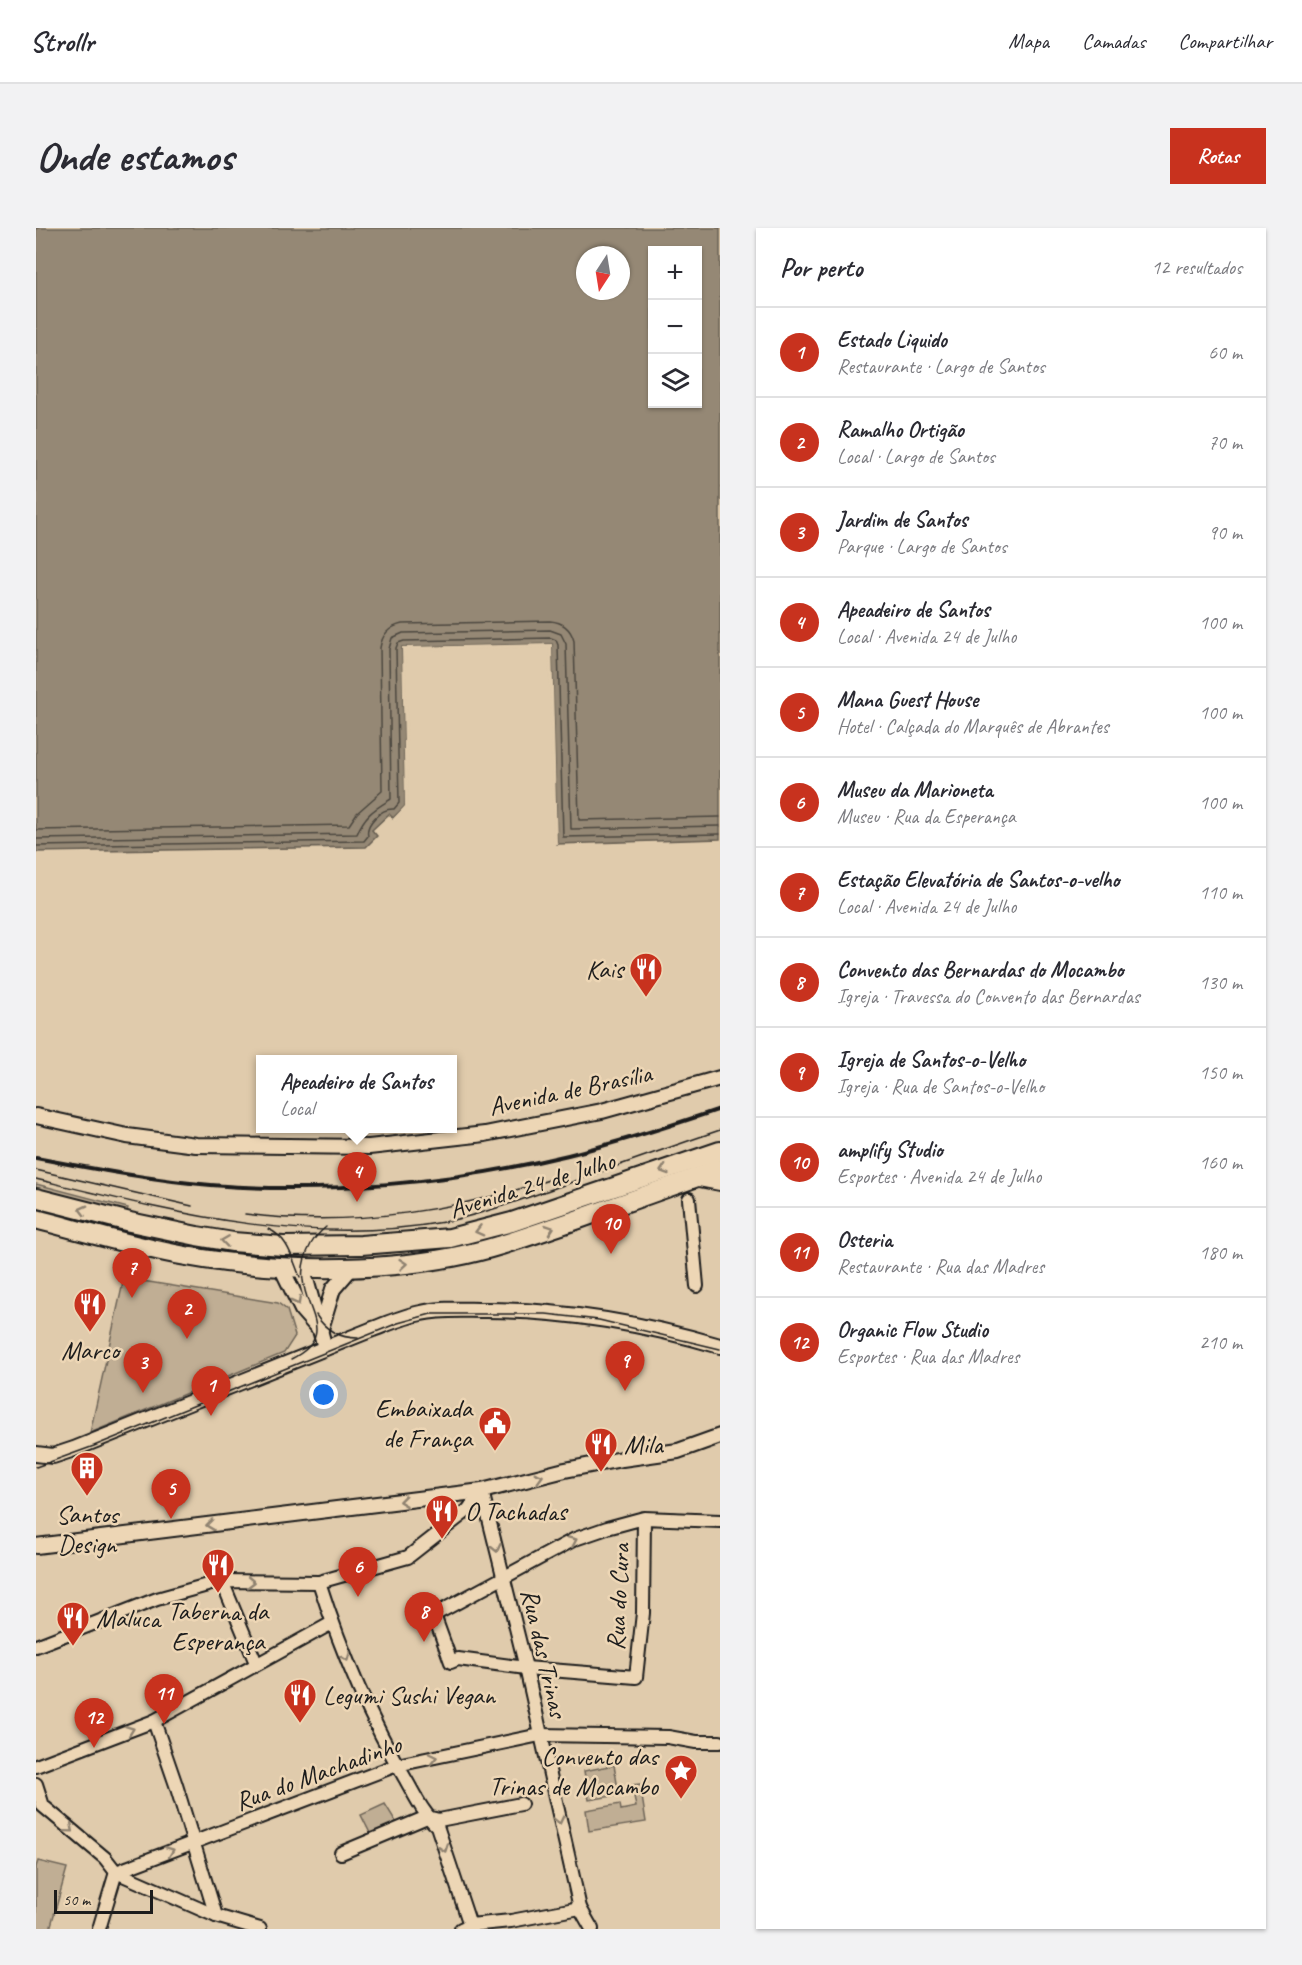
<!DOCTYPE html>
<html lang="pt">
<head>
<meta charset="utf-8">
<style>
	body { margin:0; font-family:Caveat,sans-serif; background:#f2f2f3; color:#2b2b33 }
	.controls { position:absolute; right:18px; top:18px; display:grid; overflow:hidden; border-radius:0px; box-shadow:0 2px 4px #0004 }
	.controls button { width:54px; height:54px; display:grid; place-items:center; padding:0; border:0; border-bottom:2px solid #e1e1e2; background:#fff; color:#2b2b33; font:30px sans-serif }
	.compass { position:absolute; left:540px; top:18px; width:54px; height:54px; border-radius:50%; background:#fff; box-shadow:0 2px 4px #0004; rotate:192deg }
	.scale { position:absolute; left:18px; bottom:15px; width:99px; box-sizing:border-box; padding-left:6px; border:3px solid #1c1c1c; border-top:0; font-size:16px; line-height:21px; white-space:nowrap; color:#1c1c1c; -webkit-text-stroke:4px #edd6b5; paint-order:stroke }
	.you { position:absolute; left:288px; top:1167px; width:21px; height:21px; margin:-15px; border:4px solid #fff; border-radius:50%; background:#1a73e8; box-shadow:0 0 0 9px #1a73e833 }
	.badge { display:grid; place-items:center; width:39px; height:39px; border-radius:50%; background:#c8321e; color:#fff; font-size:20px; font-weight:700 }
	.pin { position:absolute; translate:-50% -50px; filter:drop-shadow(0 2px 3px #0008) }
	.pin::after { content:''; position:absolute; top:32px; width:21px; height:18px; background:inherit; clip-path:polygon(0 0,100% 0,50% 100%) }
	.popup { position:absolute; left:220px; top:827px; width:201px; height:78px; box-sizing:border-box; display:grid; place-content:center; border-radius:0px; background:#fff; filter:drop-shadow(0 2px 4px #0005); font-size:20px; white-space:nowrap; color:#7c7c81 }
	.popup b { font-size:22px; color:#2b2b33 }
	.popup::after { content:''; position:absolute; left:50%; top:100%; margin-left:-12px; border:12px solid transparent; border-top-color:#fff }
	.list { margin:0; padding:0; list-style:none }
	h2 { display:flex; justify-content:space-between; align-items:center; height:78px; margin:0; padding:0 24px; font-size:26px }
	h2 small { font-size:20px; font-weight:400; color:#7c7c81 }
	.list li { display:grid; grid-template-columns:39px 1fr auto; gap:18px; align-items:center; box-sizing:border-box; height:90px; padding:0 24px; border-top:2px solid #e1e1e2 }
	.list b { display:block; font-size:22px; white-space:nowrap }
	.list p { margin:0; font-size:20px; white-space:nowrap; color:#7c7c81 }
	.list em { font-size:20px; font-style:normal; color:#7c7c81 }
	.icon { flex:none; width:33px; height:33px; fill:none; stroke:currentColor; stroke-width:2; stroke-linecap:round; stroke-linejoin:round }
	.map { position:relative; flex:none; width:684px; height:1701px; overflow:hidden; border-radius:0px }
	header { display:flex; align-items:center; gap:36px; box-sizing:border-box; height:84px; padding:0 30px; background:#fff; border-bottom:2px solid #e1e1e2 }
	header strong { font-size:28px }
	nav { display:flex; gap:33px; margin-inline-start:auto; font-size:21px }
	.intro { display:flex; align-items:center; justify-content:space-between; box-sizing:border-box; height:144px; padding:0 36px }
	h1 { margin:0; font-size:42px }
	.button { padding:15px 27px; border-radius:0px; background:#c8321e; color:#fff; font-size:21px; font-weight:700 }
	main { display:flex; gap:36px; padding:0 36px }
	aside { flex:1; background:#fff; border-radius:0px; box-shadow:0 2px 4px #0004 }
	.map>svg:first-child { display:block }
	.green { fill:#c0ae94; stroke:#6e6558; stroke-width:1.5 }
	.water { fill:#958874; stroke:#655d51; stroke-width:1.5; fill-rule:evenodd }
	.pier { fill:#e0cbac }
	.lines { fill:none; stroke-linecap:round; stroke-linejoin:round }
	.shore { stroke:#4c473f; stroke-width:1.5 }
	.minor-casing { stroke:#1c1c1c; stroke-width:16 }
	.tertiary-casing { stroke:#1c1c1c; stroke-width:18 }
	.primary-casing { stroke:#1c1c1c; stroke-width:22 }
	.minor { stroke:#edd6b5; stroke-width:12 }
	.tertiary { stroke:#edd6b5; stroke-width:14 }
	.primary { stroke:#edd6b5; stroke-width:18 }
	.tram { stroke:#1c1c1c; stroke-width:1.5 }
	.rail { stroke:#1c1c1c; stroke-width:4 }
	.oneway { stroke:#8f8270 }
	.labels { text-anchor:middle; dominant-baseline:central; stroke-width:5; stroke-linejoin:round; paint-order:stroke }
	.poi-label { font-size:26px; fill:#1c1c1c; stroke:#edd6b5; text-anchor:start }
	.street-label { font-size:26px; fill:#1c1c1c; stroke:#edd6b5 }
</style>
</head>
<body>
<header>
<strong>Strollr</strong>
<nav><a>Mapa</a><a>Camadas</a><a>Compartilhar</a></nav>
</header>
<div class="intro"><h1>Onde estamos</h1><a class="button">Rotas</a></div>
<main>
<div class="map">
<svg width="684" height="1701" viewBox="0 0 684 1701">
	<rect width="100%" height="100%" fill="#e0cbac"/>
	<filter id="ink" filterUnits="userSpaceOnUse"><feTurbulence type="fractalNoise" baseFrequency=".0167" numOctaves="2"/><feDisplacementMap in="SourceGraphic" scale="12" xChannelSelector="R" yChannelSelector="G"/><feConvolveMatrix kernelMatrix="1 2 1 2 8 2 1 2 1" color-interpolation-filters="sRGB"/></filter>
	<g filter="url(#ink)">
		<g class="green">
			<path d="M0 956 92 980 90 986 0 962Z"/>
			<path d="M97 1001 236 1025 237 1028 236 1030 178 1026 95 1009Z"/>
			<path d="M88 1050 242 1075 251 1082 259 1108 248 1125 54 1205Z"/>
			<path d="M578 1537 583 1567 553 1572 548 1543Z"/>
			<path d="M604 1556 610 1594 553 1603 550 1582 584 1576 585 1582 600 1579 596 1557Z"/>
			<path d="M349 1576 362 1597 335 1607 325 1587Z"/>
			<path d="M2 1633 31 1640 14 1701H0V1639Z"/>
		</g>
		<path class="water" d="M0 0H684V611L521 616 516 416 366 419 369 578 357 590 353 586 336 602 341 608 330 619 0 624ZM616 22H662V176H616ZM549 27H585V63H549Z"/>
		<path class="pier" d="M516 416 521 616H518L513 419 369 422 372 578 359 593H355L369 578 366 419Z"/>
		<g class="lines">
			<g class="shore">
				<path d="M0 602 313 597 321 585 346 563 344 420C346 406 353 399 366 396L514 393C527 394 535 401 538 413L543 592 684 589"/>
				<path d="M0 611 321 606C329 586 339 581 355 571L353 421 356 410 367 405 514 402 525 406 530 416 535 601 684 598"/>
				<path d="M0 618 328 613 332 608C329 596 345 580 358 581L363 575 360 420 362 415 368 413 515 410 520 412 522 417 527 609 684 606"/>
			</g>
			<g class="minor-casing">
				<g id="minor">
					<path d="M658 951 684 956"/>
					<path d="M653 971 661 1058"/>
					<path d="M446 1263 490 1440 544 1680 556 1701"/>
					<path d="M608 1290 607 1385 600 1449 490 1440 422 1431 415 1434 398 1387 539 1311 571 1300 608 1290 684 1293"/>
					<path d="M186 1353 220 1435"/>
					<path d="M283 1354C305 1423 333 1490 370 1552 379 1568 387 1585 401 1598L434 1697"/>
					<path d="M0 1418 121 1371 186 1353 283 1354 372 1329 432 1282 446 1263"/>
					<path d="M118 1493 140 1557 180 1688"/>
					<path d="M0 1538 118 1493 296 1395"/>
					<path d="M0 1556 7 1578 69 1630 80 1644 180 1688 224 1701"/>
					<path d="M305 1625 391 1589 403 1592 485 1576"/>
					<path d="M80 1644 361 1537 504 1507 632 1509 660 1514H684"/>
					<path d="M63 1701 80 1644"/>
					<path d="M425 1701 434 1697 475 1693 544 1680"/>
				</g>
			</g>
			<g class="tertiary-casing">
				<g id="tertiary">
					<path d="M0 888 91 908 160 917 333 919 449 906 566 883 684 850"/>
					<path d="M245 1039 266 1082 281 1099"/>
					<path d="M264 1039 271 1055 289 1120"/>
					<path d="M285 1101 297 1061 317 1038"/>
					<path d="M0 1226 17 1228 38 1221 337 1101C353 1095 369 1088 385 1085 406 1080 428 1082 449 1082 529 1082 607 1095 684 1118"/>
					<path d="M0 1318 446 1263 529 1242 586 1231 642 1223 684 1208"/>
				</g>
			</g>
			<g class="primary-casing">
				<g id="primary">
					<path d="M0 970 94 994 161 1008 197 1014 247 1018 325 1017 414 1010 476 994 684 923"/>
					<path d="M0 991C50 1004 99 1019 150 1028 232 1043 334 1045 417 1029 460 1021 501 1005 543 991 590 974 637 958 684 941"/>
				</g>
			</g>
			<use href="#minor" class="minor"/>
			<use href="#tertiary" class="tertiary"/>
			<use href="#primary" class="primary"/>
			<g class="tram">
				<path d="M0 942 156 978"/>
				<path d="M0 951C136 984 267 1019 408 994 448 986 487 971 525 958 578 939 631 920 684 902"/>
				<path d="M209 986C316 1000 427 982 528 947"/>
				<path d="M232 1001C252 1009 256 1030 264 1049"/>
				<path d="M280 1087C290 1103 304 1110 322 1110"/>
				<path d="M255 1131C301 1108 270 1085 267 1052 265 1038 269 1027 275 1016 279 1009 284 1004 290 999"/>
				<path d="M0 1239 58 1218 362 1095 395 1086H510L563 1092 684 1121"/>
			</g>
			<path class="rail" d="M0 930C58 941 116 952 175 957 293 966 417 955 532 927 584 914 634 898 684 881"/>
		</g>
		<defs><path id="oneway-chevron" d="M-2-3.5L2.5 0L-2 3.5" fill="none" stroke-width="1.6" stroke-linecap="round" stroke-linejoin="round" transform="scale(1.5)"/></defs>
		<g class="oneway">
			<use href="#oneway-chevron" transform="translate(628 942) rotate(162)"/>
			<use href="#oneway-chevron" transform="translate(47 982) rotate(-166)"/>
			<use href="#oneway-chevron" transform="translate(514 1001) rotate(-19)"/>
			<use href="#oneway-chevron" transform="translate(443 1003) rotate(165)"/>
			<use href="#oneway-chevron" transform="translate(189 1013) rotate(-172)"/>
			<use href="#oneway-chevron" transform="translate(367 1036) rotate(-5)"/>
			<use href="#oneway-chevron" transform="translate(261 1073) rotate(62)"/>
			<use href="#oneway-chevron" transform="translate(503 1249) rotate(-16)"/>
			<use href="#oneway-chevron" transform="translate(367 1273) rotate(173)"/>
			<use href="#oneway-chevron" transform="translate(174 1297) rotate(173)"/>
			<use href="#oneway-chevron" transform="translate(537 1313) rotate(-24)"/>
			<use href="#oneway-chevron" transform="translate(460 1320) rotate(77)"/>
			<use href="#oneway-chevron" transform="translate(215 1354) rotate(1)"/>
			<use href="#oneway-chevron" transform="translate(310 1429) rotate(68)"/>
			<use href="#oneway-chevron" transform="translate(94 1502) rotate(-21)"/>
			<use href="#oneway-chevron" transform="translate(397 1530) rotate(-12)"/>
			<use href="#oneway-chevron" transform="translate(523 1592) rotate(77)"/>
			<use href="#oneway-chevron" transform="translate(34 1601) rotate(40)"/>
			<use href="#oneway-chevron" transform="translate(408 1620) rotate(71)"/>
			<use href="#oneway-chevron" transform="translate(134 1623) rotate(-21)"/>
		</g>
	</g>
	<defs>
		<g id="restaurant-pin" transform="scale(1.725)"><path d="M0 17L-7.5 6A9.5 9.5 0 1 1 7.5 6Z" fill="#c8321e" stroke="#edd6b5"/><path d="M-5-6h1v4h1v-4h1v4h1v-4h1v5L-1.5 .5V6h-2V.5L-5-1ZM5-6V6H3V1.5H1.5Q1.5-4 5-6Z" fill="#fff"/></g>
		<g id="civic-pin" transform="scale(1.725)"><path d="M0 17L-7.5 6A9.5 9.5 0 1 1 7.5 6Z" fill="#c8321e" stroke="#edd6b5"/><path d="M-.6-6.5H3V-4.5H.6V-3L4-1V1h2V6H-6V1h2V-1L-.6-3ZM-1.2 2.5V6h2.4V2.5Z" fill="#fff"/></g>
		<g id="building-pin" transform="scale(1.725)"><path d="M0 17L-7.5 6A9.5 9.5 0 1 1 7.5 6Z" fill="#c8321e" stroke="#edd6b5"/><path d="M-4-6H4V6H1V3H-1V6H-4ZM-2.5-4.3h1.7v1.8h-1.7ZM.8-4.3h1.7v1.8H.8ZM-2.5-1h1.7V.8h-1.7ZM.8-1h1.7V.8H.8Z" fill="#fff"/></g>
		<g id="sight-pin" transform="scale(1.725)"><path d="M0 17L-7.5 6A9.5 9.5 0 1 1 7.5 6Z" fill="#c8321e" stroke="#edd6b5"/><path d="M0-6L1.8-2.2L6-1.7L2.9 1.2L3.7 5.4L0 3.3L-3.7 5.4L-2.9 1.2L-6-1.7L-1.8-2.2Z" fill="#fff"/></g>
	</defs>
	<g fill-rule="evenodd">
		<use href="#restaurant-pin" x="610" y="741"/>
		<use href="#restaurant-pin" x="54" y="1076"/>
		<use href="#civic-pin" x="459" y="1195"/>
		<use href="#restaurant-pin" x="565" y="1216"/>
		<use href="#building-pin" x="51" y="1240"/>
		<use href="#restaurant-pin" x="406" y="1283"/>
		<use href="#restaurant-pin" x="182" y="1337"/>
		<use href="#restaurant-pin" x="37" y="1390"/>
		<use href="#restaurant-pin" x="264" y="1467"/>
		<use href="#sight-pin" x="645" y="1543"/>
	</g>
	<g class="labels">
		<g class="poi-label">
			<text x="587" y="741" text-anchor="end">Kais</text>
			<text x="54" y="1122" text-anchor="middle">Marco</text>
			<text x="436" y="1180" text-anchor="end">Embaixada<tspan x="436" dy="30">de França</tspan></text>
			<text x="588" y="1216">Mila</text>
			<text x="429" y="1283">O Tachadas</text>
			<text x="51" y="1286" text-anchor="middle">Santos<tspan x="51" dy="30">Design</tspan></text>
			<text x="182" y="1383" text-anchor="middle">Taberna da<tspan x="182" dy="30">Esperança</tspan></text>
			<text x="60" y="1390">Maluca</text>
			<text x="287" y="1467">Legumi Sushi Vegan</text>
			<text x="622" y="1528" text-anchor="end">Convento das<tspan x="622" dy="30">Trinas de Mocambo</tspan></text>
		</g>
		<g class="street-label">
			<text transform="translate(534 862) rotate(-12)">Avenida de Brasília</text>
			<text transform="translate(496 957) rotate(-17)">Avenida 24 de Julho</text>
			<text transform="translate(582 1369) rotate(-87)">Rua do Cura</text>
			<text transform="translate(508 1425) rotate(77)">Rua das Trinas</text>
			<text transform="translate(282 1545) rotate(-20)">Rua do Machadinho</text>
		</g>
	</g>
</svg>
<div class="controls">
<button>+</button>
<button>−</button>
<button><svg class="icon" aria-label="layers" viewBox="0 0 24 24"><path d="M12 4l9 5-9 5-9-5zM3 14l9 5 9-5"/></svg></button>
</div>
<svg class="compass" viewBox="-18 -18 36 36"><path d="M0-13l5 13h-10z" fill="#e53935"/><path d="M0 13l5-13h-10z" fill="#7c7c81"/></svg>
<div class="scale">50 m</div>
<div class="you"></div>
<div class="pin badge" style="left:175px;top:1188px">1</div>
<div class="pin badge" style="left:151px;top:1111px">2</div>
<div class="pin badge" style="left:107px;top:1165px">3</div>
<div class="pin badge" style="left:321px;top:974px">4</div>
<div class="popup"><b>Apeadeiro de Santos</b>Local</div>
<div class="pin badge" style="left:135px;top:1291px">5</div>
<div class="pin badge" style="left:322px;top:1369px">6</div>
<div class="pin badge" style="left:96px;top:1070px">7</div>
<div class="pin badge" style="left:388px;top:1414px">8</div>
<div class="pin badge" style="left:589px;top:1163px">9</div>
<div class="pin badge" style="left:575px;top:1026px">10</div>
<div class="pin badge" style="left:128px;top:1496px">11</div>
<div class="pin badge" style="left:58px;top:1520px">12</div>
</div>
<aside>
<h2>Por perto<small>12 resultados</small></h2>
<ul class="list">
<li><span class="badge">1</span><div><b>Estado Liquido</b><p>Restaurante · Largo de Santos</p></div><em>60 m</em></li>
<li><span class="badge">2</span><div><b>Ramalho Ortigão</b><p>Local · Largo de Santos</p></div><em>70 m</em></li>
<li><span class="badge">3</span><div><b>Jardim de Santos</b><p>Parque · Largo de Santos</p></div><em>90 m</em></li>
<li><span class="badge">4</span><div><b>Apeadeiro de Santos</b><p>Local · Avenida 24 de Julho</p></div><em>100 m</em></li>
<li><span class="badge">5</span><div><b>Mana Guest House</b><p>Hotel · Calçada do Marquês de Abrantes</p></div><em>100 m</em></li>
<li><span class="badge">6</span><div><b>Museu da Marioneta</b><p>Museu · Rua da Esperança</p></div><em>100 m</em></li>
<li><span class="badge">7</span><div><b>Estação Elevatória de Santos-o-velho</b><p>Local · Avenida 24 de Julho</p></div><em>110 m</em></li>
<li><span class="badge">8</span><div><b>Convento das Bernardas do Mocambo</b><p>Igreja · Travessa do Convento das Bernardas</p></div><em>130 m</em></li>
<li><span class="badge">9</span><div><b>Igreja de Santos-o-Velho</b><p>Igreja · Rua de Santos-o-Velho</p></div><em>150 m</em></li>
<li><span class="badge">10</span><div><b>amplify Studio</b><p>Esportes · Avenida 24 de Julho</p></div><em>160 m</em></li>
<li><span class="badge">11</span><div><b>Osteria</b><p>Restaurante · Rua das Madres</p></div><em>180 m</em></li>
<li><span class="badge">12</span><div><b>Organic Flow Studio</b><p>Esportes · Rua das Madres</p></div><em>210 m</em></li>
</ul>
</aside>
</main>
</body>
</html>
